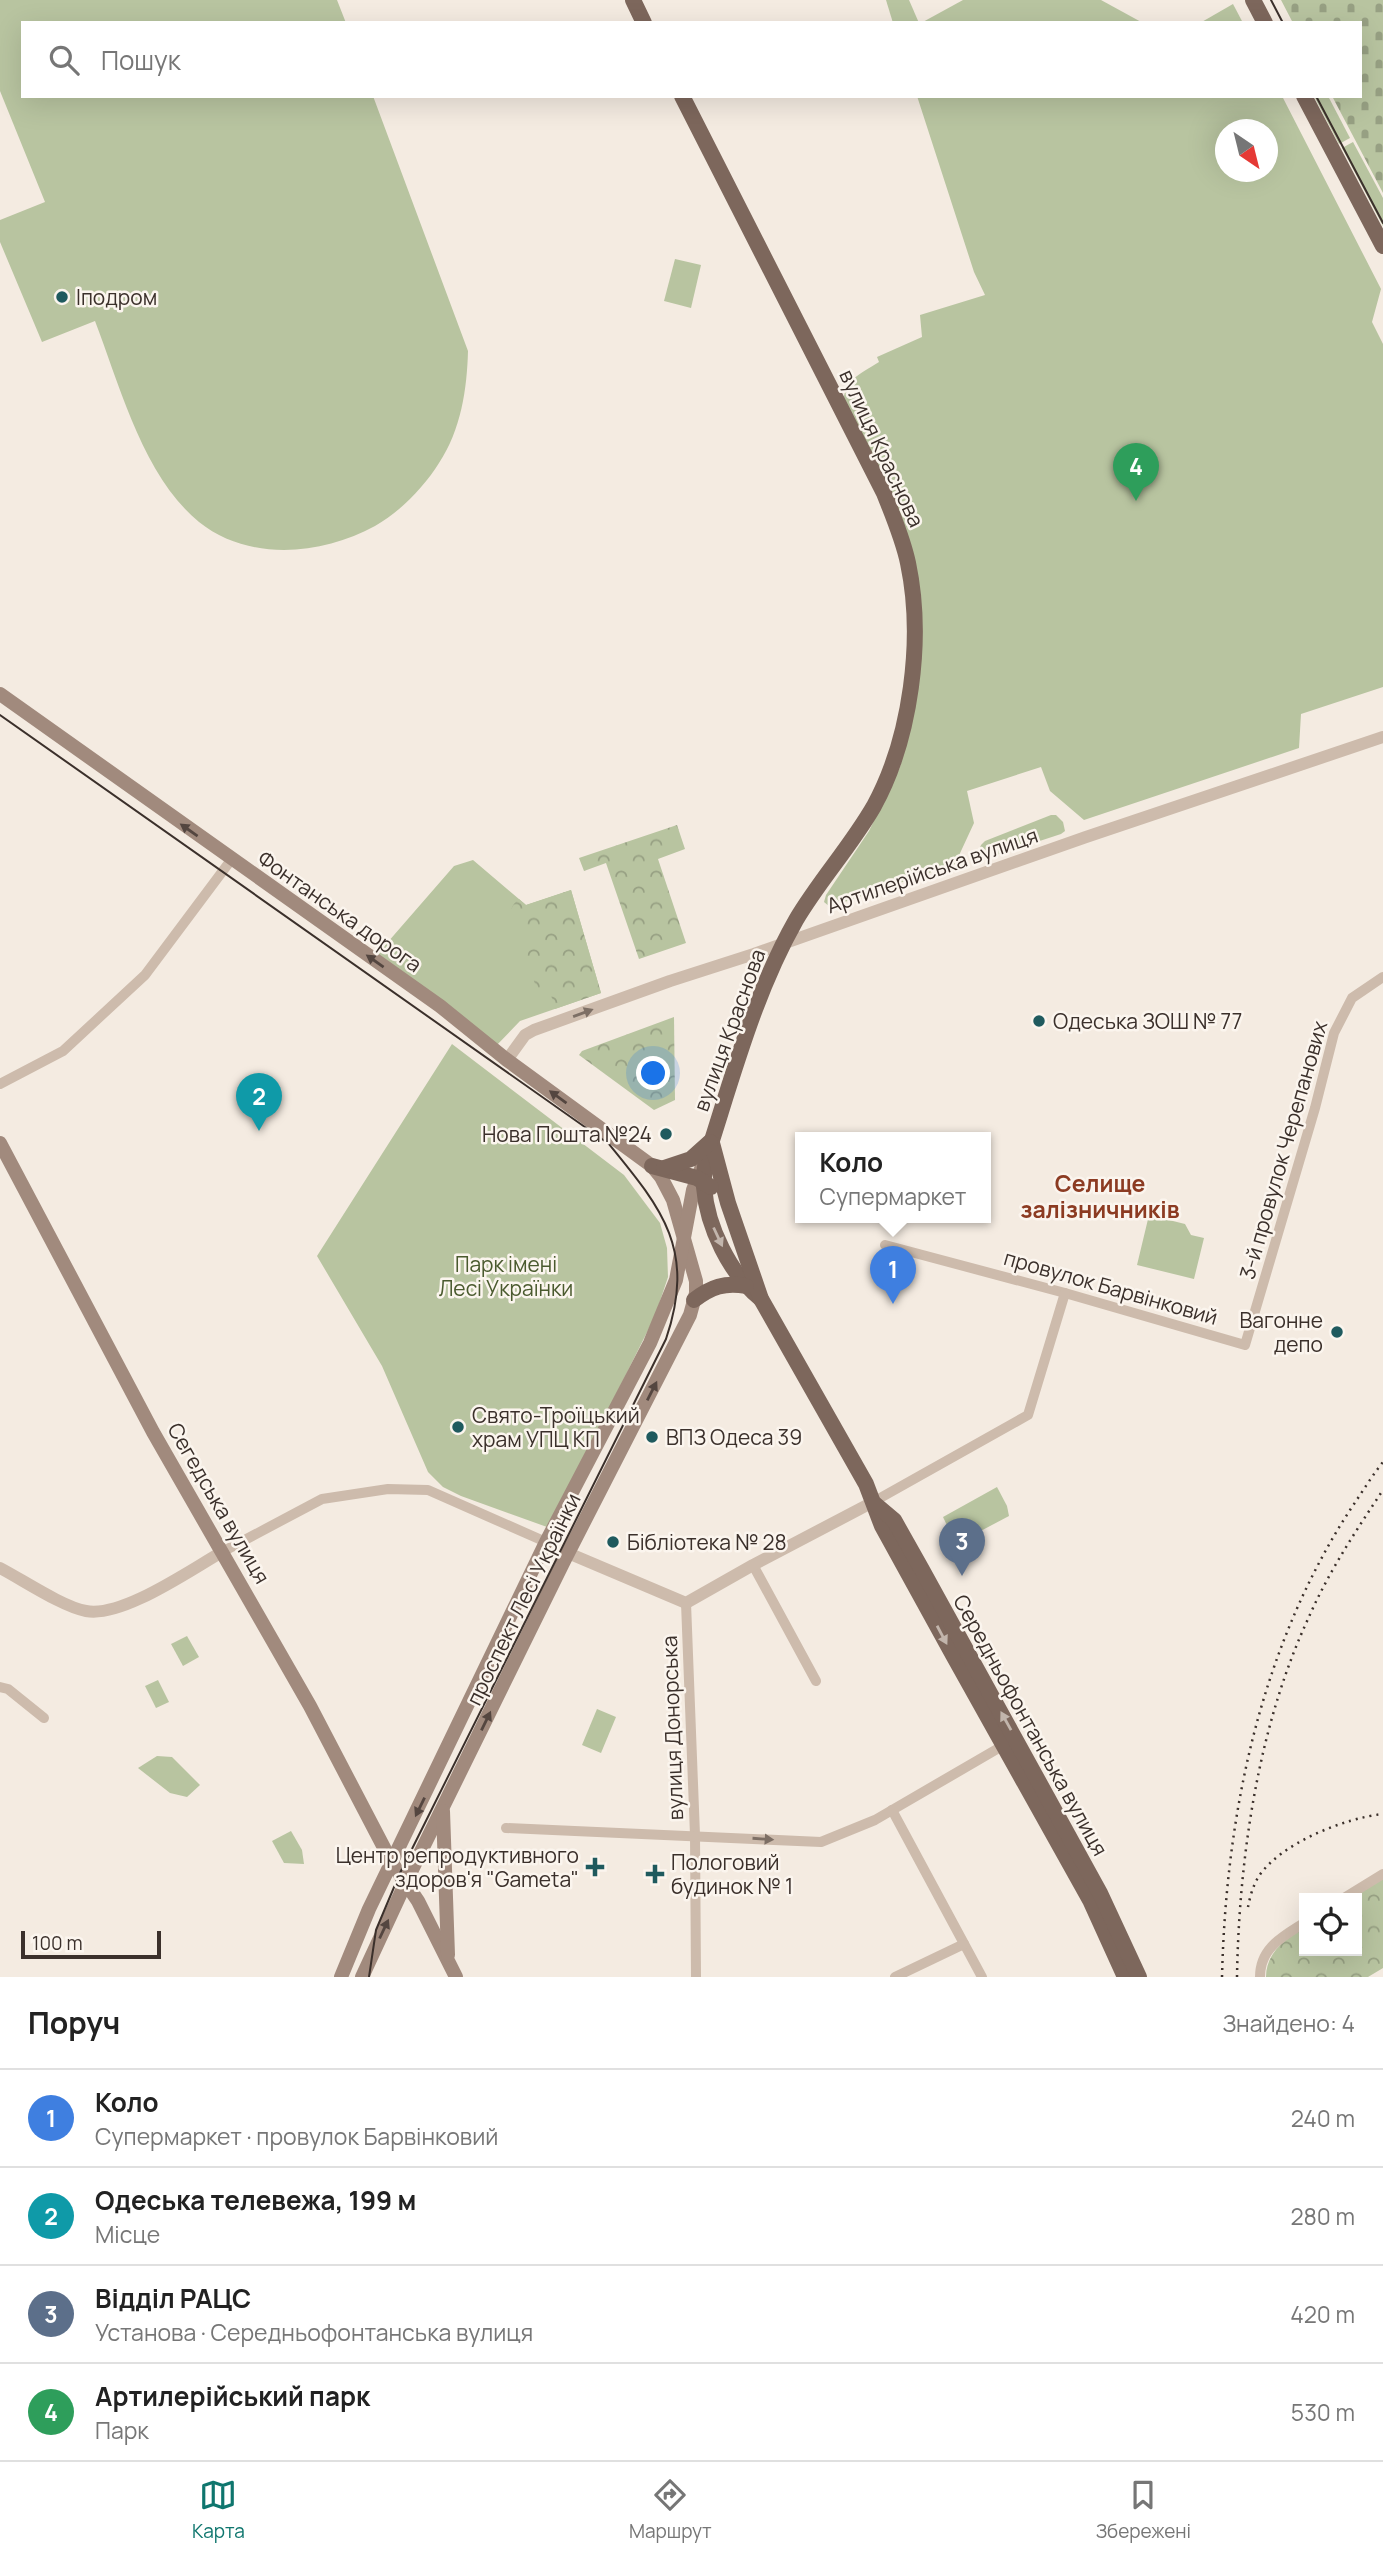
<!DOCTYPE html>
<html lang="uk">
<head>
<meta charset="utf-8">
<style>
	body { margin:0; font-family:Manrope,sans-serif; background:#f6f6f6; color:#222 }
	.controls { position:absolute; right:21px; bottom:21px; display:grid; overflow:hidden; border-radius:0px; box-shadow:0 7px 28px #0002 }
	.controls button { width:63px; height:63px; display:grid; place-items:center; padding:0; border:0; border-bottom:2px solid #e0e0e0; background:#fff; color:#222; font:35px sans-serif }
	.compass { position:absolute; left:1215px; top:119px; width:63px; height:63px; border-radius:50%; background:#fff; box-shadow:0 7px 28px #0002; rotate:145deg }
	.scale { position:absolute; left:21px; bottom:18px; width:140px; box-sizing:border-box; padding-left:7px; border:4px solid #3b302b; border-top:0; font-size:19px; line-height:24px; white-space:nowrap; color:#3b302b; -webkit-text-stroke:5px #fbf5ee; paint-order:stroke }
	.you { position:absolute; left:654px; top:1074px; width:24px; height:24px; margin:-18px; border:5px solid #fff; border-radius:50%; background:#1a73e8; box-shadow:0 0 0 10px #1a73e833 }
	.badge { display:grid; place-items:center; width:46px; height:46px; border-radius:50%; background:#0f766e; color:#fff; font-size:23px; font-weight:700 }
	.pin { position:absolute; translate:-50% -58px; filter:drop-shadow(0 2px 4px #0008) }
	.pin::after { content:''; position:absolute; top:37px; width:24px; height:21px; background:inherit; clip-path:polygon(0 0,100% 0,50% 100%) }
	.popup { position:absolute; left:795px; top:1132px; width:196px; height:91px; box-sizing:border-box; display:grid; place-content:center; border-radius:0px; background:#fff; filter:drop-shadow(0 2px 5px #0005); font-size:23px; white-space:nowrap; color:#767676 }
	.popup b { font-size:26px; color:#222 }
	.popup::after { content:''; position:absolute; left:50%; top:100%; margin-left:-14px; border:14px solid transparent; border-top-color:#fff }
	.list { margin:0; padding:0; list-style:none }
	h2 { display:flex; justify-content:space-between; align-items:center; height:91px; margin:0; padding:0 28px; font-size:30px }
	h2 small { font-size:23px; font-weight:400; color:#767676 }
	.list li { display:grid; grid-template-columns:46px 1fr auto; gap:21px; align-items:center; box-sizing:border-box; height:98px; padding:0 28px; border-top:2px solid #e0e0e0 }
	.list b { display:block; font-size:26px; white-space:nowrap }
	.list p { margin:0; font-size:23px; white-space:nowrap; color:#767676 }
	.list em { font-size:23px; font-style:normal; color:#767676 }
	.icon { flex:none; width:38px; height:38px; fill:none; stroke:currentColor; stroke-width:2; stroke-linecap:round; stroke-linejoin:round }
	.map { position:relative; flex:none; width:1383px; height:1977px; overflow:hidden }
	.search { position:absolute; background:#fff; box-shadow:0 7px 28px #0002; left:21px; right:21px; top:21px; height:77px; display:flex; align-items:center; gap:18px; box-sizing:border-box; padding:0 24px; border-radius:0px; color:#767676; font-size:26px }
	.sheet { height:483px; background:#fff }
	nav { display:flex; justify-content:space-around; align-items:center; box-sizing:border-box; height:98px; border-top:2px solid #e0e0e0; background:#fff; font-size:19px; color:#767676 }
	nav a { display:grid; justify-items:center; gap:4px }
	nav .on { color:#0f766e }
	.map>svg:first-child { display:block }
	.green { fill:#b8c4a0; fill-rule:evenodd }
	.forest { fill:url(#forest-crowns) }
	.cemetery { fill:url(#cemetery-stones) }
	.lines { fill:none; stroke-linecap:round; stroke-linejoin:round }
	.minor { stroke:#cdbbac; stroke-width:10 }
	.tertiary { stroke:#cdbbac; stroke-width:12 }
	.secondary { stroke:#a18a7d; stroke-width:14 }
	.primary { stroke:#7d675c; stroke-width:16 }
	.tram { stroke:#3b302b; stroke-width:2 }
	.rail { stroke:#3b302b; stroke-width:2.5; stroke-dasharray:2 5; stroke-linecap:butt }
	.oneway { fill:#544640 }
	.oneway2 { fill:#7d6f65 }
	.oneway3 { fill:#c2b5ac }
	.poi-dot { fill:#1f5a5e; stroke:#fbf5ee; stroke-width:2.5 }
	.labels { text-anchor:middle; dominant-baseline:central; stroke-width:5; stroke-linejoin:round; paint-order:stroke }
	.poi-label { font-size:21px; fill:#3b302b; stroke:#fbf5ee; text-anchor:start }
	.street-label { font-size:21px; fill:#3b302b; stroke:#fbf5ee }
	.park-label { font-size:21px; fill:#4a5a2e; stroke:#fbf5ee }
	.neighbourhood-label { font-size:23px; font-weight:bold; fill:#8c3b22; stroke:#fbf5ee }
</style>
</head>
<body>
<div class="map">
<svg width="1383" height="1977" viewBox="0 0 1383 1977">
	<defs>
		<pattern id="forest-crowns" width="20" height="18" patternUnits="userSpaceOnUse" patternTransform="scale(1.75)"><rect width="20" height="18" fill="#b8c4a0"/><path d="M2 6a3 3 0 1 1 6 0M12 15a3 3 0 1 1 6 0" fill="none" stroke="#97a083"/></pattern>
		<pattern id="cemetery-stones" width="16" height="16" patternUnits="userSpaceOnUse" patternTransform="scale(1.75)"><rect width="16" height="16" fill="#b8c4a0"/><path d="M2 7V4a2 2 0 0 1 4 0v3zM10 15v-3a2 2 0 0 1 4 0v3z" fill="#97a083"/></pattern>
	</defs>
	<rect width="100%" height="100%" fill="#f4ebe1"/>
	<g class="green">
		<path d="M0 0H337L346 23H23V96H373L468 351C467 389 461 430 439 463 424 487 400 512 375 526 322 555 249 562 199 522 143 476 120 386 95 321L42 342 0 242V220L45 202 0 91Z"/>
		<path d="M886 0H909L919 23H893Z"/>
		<path d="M963 0H1101L1143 23H921Z"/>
		<path d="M1233 4 1243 23H1200Z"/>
		<path d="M917 96H1282L1381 289 1372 322 1383 344V687L1301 714 1299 748 1084 820 1050 791 1041 767 967 791 974 823 955 864 830 907 824 902 826 895 869 831 900 767 909 730 917 593 843 405C844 379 859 375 879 362L877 357 922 337 920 315 985 295 974 272ZM1226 130H1268V172H1226Z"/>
		<path d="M1314 96H1328L1350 138 1339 144Z"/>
		<path d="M1353 142 1383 198V226L1342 148Z"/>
		<path d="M675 259 701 265 691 308 664 301Z"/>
		<path d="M1051 815H1056L1063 822 1065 831 1061 834 975 862 981 845 985 841Z"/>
		<path d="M473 860 526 905 571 890 601 993 520 1021 495 1047 374 958 454 866Z"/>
		<path d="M452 1044 624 1175 660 1223 667 1248 668 1277 655 1316 557 1513 547 1527 461 1496 443 1487 428 1472 382 1366 317 1256Z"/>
		<path d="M1149 1215 1185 1224 1191 1235 1204 1238 1194 1279 1137 1265Z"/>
		<path d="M997 1487 1007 1506 1009 1516 956 1544 943 1517Z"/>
		<path d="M187 1636 199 1657 183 1666 171 1644Z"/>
		<path d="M158 1680 169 1702 156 1708 145 1686Z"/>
		<path d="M597 1709 616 1717 601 1753 582 1745Z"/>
		<path d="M157 1756 172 1757 200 1785 187 1797 170 1793 138 1768Z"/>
		<path d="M291 1831 302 1850 304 1864 284 1863 272 1841Z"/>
	</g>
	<g class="forest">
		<path d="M677 825 685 849 658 859 686 943 639 959 606 863 584 871 579 858Z"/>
		<path d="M571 890 601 993 555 1009 551 995 537 990 532 975 543 971 544 965 528 959C526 952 530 944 526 937 520 924 501 913 519 899L526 905Z"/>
		<path d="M674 1017 675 1100 654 1110 579 1055 582 1051Z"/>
		<path d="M1383 1879V1968L1368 1977H1266C1266 1953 1285 1939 1304 1927V1951H1357V1898H1351Z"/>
	</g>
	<path class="cemetery" d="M1281 0H1383V193L1332 96H1360V23H1293Z"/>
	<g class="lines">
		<g class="minor">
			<path d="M0 1084 63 1051 145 975 231 860"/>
			<path d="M885 1245 1065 1293 1245 1345 1315 1108 1334 1033 1352 998 1383 977"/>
			<path d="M873 1502 1028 1415 1065 1293"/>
			<path d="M222 1552 322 1499 388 1489 428 1490 546 1542"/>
			<path d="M753 1565 816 1681"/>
			<path d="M686 1603 695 1835 696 1977"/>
			<path d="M0 1687 8 1689 44 1718"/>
			<path d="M892 1810 982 1977"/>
			<path d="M506 1828 821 1842 875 1820 1004 1745"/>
			<path d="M1344 1898 1383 1874"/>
			<path d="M895 1977 964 1944"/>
			<path d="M1260 1977C1260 1948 1282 1937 1304 1923"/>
		</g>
		<g class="tertiary">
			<path d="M507 1060 525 1035 534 1030 670 981 754 954 1086 837 1383 737"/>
			<path d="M568 1553 686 1603 753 1565 873 1502"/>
			<path d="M0 1568C23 1580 63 1607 86 1611 122 1618 190 1570 222 1552"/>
		</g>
		<g class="secondary">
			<path d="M0 694 440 1006 507 1060 652 1166 661 1177 673 1200 696 1281V1293L690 1315 564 1561 406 1882 362 1977"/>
			<path d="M0 1143 153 1432 310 1706 392 1863 418 1901 456 1977"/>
			<path d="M443 1811 448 1955"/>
			<path d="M341 1977 369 1909 546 1542 650 1343 676 1280 693 1190 701 1169"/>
		</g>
		<g class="primary">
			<path d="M633 0 644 23"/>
			<path d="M1253 0 1265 23"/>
			<path d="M682 96 884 493C893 516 903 539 908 563 924 639 911 738 874 806 851 846 819 881 796 920 754 994 732 1079 706 1159 705 1168 703 1178 704 1187 707 1227 730 1274 761 1299"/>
			<path d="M1304 96 1383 246"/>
			<path d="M712 1143 728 1203 761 1299 866 1484 882 1526 953 1655 1090 1900 1125 1977"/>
			<path d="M652 1166 697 1178 711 1187"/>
			<path d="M664 1168 691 1159 710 1142"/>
			<path d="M694 1300C711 1287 725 1282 746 1286"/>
			<path d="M875 1504 894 1520 921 1568 1100 1893 1139 1977"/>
		</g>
		<g class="tram">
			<path d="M1271 0 1283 23"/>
			<path d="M1316 96 1383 223"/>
			<path d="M0 715 609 1144C663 1210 696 1250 666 1339L400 1873 376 1930 369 1977"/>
		</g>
		<g class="rail">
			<path d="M1248 1907C1250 1897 1253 1885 1259 1876 1281 1843 1345 1818 1383 1814"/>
			<path d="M1222 1977C1226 1814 1260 1649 1350 1510 1361 1494 1371 1477 1383 1462"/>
			<path d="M1237 1977C1239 1858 1258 1727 1308 1619 1328 1573 1355 1532 1383 1490"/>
		</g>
	</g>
	<defs><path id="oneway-solid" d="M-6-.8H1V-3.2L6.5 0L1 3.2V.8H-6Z" transform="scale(1.75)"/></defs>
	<g class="oneway">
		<use href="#oneway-solid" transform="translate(189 830) rotate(-145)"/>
		<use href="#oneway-solid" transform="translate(375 961) rotate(-145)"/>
		<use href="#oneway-solid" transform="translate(558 1097) rotate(-144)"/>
		<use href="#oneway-solid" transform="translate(652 1391) rotate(-63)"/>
		<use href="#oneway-solid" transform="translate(486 1721) rotate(-64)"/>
		<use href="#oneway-solid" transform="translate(420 1807) rotate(116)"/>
		<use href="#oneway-solid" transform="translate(384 1929) rotate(-65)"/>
	</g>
	<g class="oneway2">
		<use href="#oneway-solid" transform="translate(583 1013) rotate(-20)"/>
		<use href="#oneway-solid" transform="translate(763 1839) rotate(4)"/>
	</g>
	<g class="oneway3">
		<use href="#oneway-solid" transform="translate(718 1237) rotate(65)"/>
		<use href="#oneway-solid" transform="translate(942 1635) rotate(62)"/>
		<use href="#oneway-solid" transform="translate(1006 1721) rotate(-119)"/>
	</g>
	<g class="poi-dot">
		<circle cx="62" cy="297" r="7"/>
		<circle cx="1039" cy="1021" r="7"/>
		<circle cx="666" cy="1134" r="7"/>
		<circle cx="1337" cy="1332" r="7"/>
		<circle cx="458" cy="1427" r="7"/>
		<circle cx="652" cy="1437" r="7"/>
		<circle cx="613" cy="1542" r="7"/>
		<path d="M591.5 1856.5h7v7h7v7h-7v7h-7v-7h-7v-7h7z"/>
		<path d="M651.5 1863.5h7v7h7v7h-7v7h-7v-7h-7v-7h7z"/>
	</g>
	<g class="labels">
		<g class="poi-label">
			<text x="76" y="297">Іподром</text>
			<text x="1053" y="1021">Одеська ЗОШ № 77</text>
			<text x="652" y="1134" text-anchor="end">Нова Пошта №24</text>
			<text x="1323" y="1320" text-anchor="end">Вагонне<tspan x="1323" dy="24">депо</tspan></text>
			<text x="472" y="1415">Свято-Троїцький<tspan x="472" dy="24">храм УПЦ КП</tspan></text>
			<text x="666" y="1437">ВПЗ Одеса 39</text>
			<text x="627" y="1542">Бібліотека № 28</text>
			<text x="579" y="1855" text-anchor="end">Центр репродуктивного<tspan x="579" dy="24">здоров'я "Gameta"</tspan></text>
			<text x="671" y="1862">Пологовий<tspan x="671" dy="24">будинок № 1</tspan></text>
		</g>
		<g class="street-label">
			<text transform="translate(882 448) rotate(65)">вулиця Краснова</text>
			<text transform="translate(932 870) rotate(-19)">Артилерійська вулиця</text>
			<text transform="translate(340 911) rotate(35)">Фонтанська дорога</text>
			<text transform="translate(729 1030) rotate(-70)">вулиця Краснова</text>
			<text transform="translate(1283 1150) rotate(-74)">3-й провулок Черепанових</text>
			<text transform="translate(1111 1287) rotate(16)">провулок Барвінковий</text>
			<text transform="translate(219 1503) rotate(60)">Сегедська вулиця</text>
			<text transform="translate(523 1599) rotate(-64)">проспект Лесі Українки</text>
			<text transform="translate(1031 1725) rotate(61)">Середньофонтанська вулиця</text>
			<text transform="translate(672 1728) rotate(-92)">вулиця Донорська</text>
		</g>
		<g class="park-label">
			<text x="506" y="1264">Парк імені<tspan x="506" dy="24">Лесі Українки</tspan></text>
		</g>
		<g class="neighbourhood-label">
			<text x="1100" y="1183">Селище<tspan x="1100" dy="26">залізничників</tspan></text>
		</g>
	</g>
</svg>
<div class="controls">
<button><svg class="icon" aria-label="locate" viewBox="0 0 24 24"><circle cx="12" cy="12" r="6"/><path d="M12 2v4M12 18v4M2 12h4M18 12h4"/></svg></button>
</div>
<svg class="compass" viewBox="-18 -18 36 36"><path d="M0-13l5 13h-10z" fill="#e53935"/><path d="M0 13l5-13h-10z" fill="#767676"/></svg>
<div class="scale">100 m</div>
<div class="you"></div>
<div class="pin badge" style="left:893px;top:1304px;background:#3f7fe0">1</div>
<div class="popup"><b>Коло</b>Супермаркет</div>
<div class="pin badge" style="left:259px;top:1131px;background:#0f9aa8">2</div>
<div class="pin badge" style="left:962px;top:1576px;background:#5c6f8a">3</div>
<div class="pin badge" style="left:1136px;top:501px;background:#2e9e5b">4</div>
<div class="search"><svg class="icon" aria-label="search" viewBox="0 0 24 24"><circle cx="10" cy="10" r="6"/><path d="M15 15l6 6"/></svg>Пошук</div>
</div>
<section class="sheet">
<h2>Поруч<small>Знайдено: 4</small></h2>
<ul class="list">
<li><span class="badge" style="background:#3f7fe0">1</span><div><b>Коло</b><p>Супермаркет · провулок Барвінковий</p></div><em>240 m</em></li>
<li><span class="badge" style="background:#0f9aa8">2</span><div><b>Одеська телевежа, 199 м</b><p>Місце</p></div><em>280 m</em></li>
<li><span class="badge" style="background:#5c6f8a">3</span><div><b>Відділ РАЦС</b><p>Установа · Середньофонтанська вулиця</p></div><em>420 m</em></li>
<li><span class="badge" style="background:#2e9e5b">4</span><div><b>Артилерійський парк</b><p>Парк</p></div><em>530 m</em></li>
</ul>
</section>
<nav>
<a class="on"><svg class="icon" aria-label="map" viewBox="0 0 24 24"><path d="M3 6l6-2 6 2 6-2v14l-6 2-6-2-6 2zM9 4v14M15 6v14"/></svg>Карта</a>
<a><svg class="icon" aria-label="directions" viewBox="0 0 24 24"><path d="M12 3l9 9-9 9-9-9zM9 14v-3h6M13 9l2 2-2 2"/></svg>Маршрут</a>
<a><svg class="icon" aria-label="saved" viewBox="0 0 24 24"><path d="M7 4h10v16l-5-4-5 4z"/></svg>Збережені</a>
</nav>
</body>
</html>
